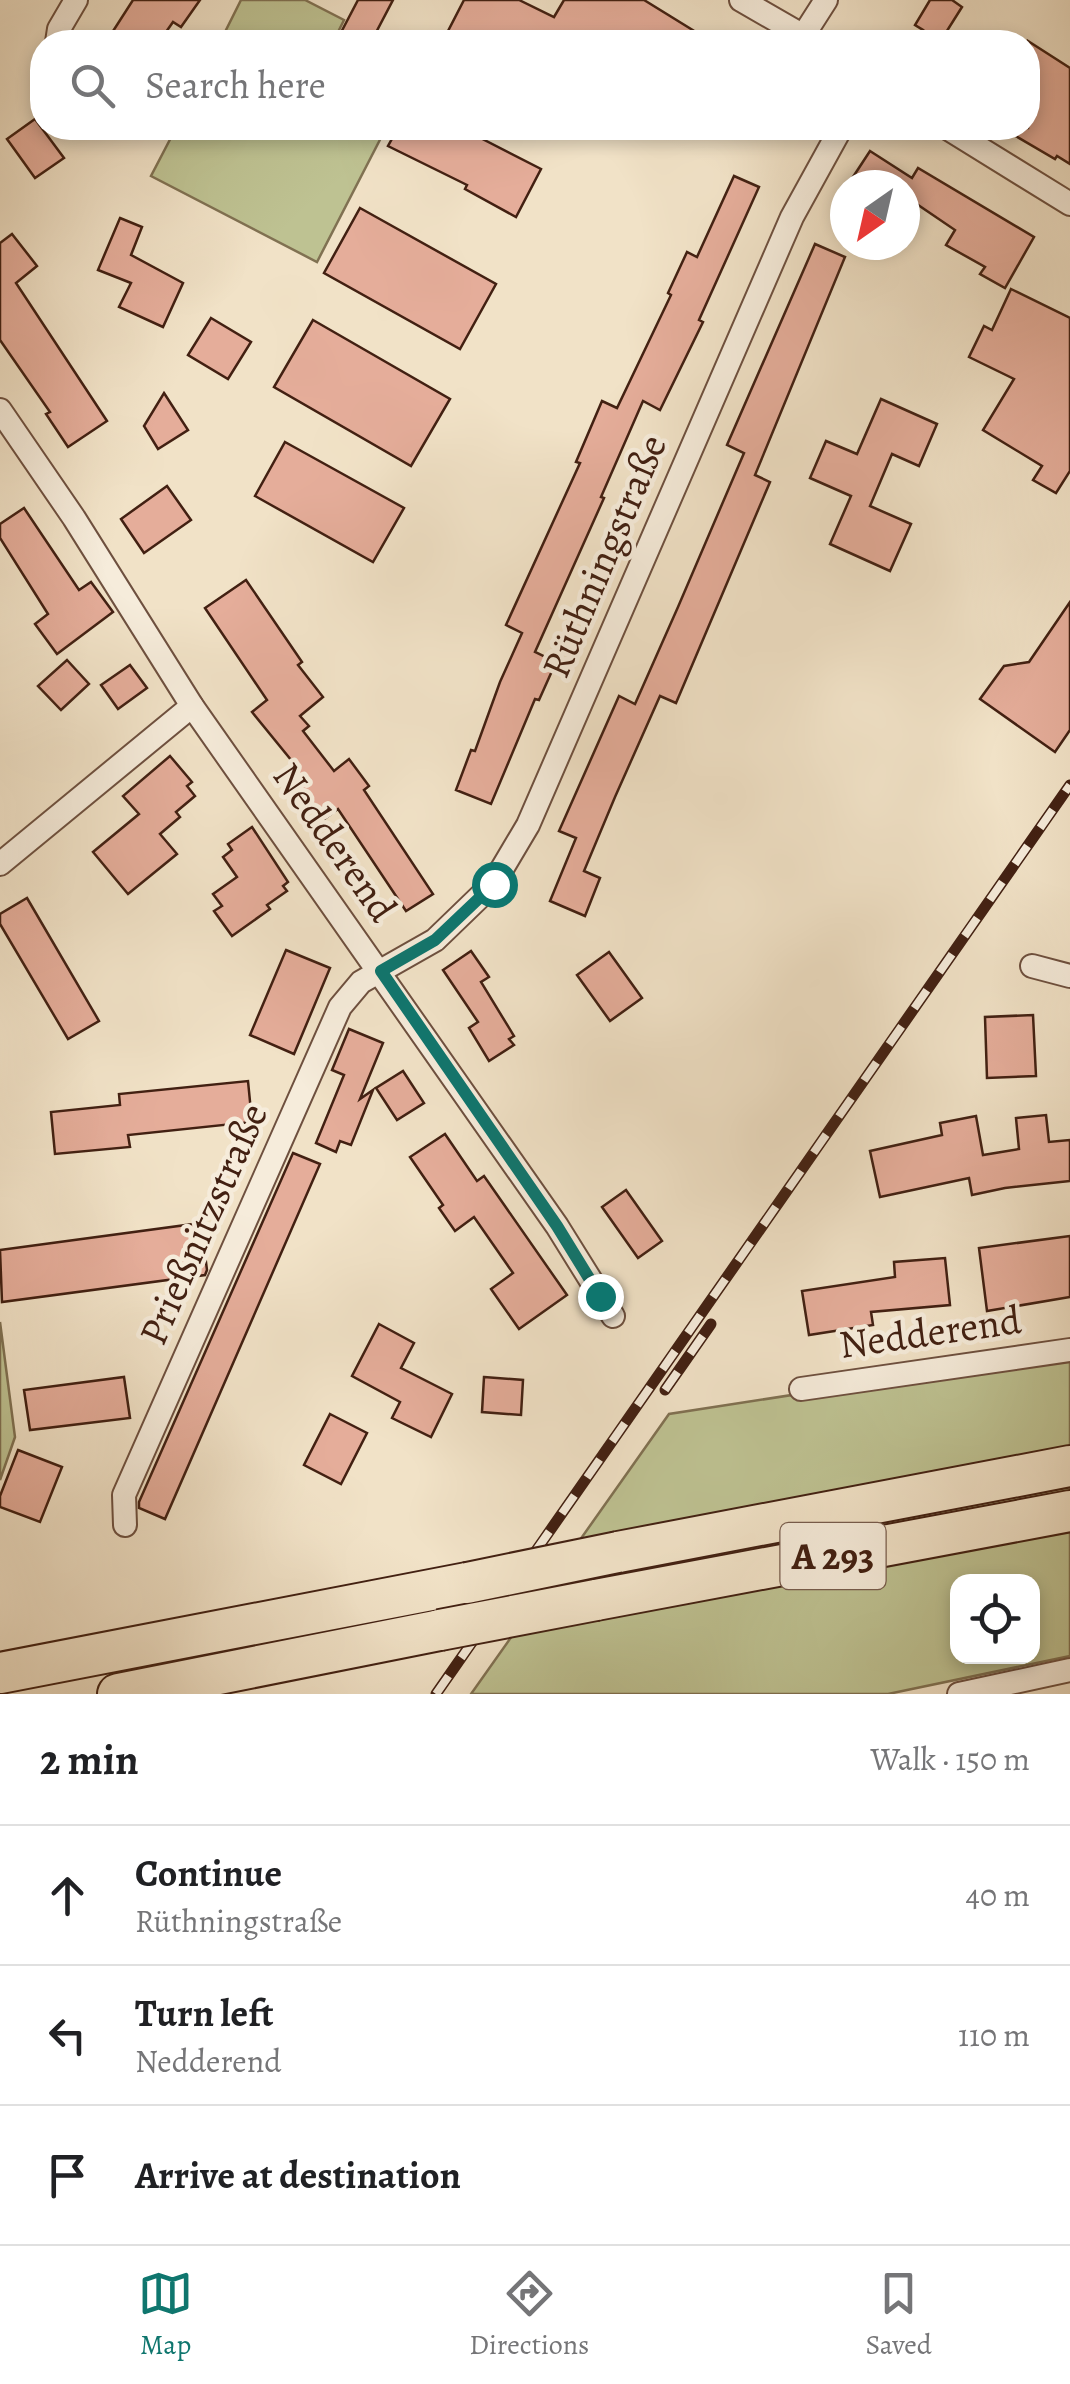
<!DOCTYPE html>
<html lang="en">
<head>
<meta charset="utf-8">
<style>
	body { margin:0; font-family:Alegreya,serif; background:#f6f6f6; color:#202124 }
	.controls { position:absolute; right:30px; bottom:30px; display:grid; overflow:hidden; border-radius:20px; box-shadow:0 5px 15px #0003 }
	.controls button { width:90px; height:90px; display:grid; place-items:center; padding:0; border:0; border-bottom:2px solid #e0e0e0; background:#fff; color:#202124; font:50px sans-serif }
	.compass { position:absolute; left:830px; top:170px; width:90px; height:90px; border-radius:50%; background:#fff; box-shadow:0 5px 15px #0003; rotate:214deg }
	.stop { position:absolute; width:30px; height:30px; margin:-22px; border:8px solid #0f766e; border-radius:50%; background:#fff }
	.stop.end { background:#0f766e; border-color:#fff; box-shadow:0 2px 10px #0008 }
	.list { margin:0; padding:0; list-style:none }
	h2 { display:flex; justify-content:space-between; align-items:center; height:130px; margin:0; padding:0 40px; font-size:42px }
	h2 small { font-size:32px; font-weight:400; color:#757577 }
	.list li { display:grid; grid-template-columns:65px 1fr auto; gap:30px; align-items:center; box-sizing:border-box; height:140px; padding:0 40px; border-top:2px solid #e0e0e0 }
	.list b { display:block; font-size:38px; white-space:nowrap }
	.list p { margin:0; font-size:32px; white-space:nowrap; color:#757577 }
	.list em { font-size:32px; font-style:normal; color:#757577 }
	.icon { flex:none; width:55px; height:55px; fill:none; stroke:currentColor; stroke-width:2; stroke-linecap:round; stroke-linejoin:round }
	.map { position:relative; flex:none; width:1070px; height:1694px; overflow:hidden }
	.search { position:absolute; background:#fff; box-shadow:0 5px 15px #0003; left:30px; right:30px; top:30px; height:110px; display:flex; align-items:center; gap:25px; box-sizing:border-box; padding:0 35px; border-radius:40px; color:#757577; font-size:38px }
	.sheet { height:550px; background:#fff }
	nav { display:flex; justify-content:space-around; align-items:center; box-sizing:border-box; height:140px; border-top:2px solid #e0e0e0; background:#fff; font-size:28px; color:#757577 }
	nav a { display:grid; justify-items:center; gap:5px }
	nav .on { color:#0f766e }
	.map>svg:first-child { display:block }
	.green { fill:#bec292; stroke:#807152; stroke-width:2.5; fill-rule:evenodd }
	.building { fill:#e5ad9a; stroke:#422012; stroke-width:2.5 }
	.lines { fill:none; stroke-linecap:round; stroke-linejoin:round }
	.street-casing { stroke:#6e503f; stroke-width:26 }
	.highway-casing { stroke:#422012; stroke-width:44 }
	.street { stroke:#f6ecdb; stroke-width:22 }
	.highway { stroke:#f1e2c7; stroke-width:40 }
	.rail-casing { stroke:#422012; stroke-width:11 }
	.rail { stroke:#f6ecdb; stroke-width:8; stroke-dasharray:22; stroke-linecap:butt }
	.highway-bridge-casing { stroke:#422012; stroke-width:44; stroke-linecap:butt }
	.highway-bridge { stroke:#f1e2c7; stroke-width:40 }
	.route { stroke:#0f766e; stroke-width:12 }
	.labels { text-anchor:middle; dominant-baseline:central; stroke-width:9; stroke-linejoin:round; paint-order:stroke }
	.shield { fill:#f6ecdb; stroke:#785d4e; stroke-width:2.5 }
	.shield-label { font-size:38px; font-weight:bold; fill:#422012 }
	.street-label { font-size:40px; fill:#422012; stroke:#f6ecdb }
</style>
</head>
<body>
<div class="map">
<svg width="1070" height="1694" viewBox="0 0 1070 1694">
	<rect width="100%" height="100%" fill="#f1e2c7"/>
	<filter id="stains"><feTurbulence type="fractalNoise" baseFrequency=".002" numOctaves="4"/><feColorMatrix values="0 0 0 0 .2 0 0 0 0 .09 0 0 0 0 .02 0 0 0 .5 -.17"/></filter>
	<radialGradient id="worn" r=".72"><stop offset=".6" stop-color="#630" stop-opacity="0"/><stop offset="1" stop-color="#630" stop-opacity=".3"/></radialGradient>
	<g class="green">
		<path d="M241 0H305L344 20 333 42H220Z"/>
		<path d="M176 128H386L317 262 151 176Z"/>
		<path d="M0 1322 15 1437 0 1480Z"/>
		<path d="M1070 1352V1656L888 1694H471L669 1414ZM958 1582H1032V1656H958Z"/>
	</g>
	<g class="building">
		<path d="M133 0H200L181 27 173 22 159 42H106Z"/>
		<path d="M358 0H393L371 42H336Z"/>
		<path d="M464 0H519L554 17 564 0H644L712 42H461L446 35Z"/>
		<path d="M930 0H952L962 7 940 42H915L923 30 915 25Z"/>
		<path d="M1028 41 1070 68V164L1057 156 1055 159 1002 128H1028Z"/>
		<path d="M35 119 64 158 35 178 7 139Z"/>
		<path d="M398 128H461L541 169 516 217 465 189 467 185 388 146Z"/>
		<path d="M870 151 912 178 918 168 1034 237 1005 288 980 274 985 267 946 245 955 230 905 196V185H865L853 177Z"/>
		<path d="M734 176 759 187 699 320 703 322 660 410 643 401 601 497 604 498 535 652 556 662 539 700 535 699 491 804 456 790 471 750 475 751 500 682 522 633 506 625 580 463 576 462 602 401 617 408 671 295 668 293 687 252 697 257Z"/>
		<path d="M360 208 496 284 460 349 324 273Z"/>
		<path d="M120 218 142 227 131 255 183 283 163 327 119 307 131 283 98 270Z"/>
		<path d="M12 234 37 266 16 283 107 421 68 447 46 414 50 412 0 340V243Z"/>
		<path d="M815 244 845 257 755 475 770 482 676 703 660 696 615 797 584 871 600 878 585 916 550 901 576 838 559 831 619 696 635 704 678 607 744 453 727 445Z"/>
		<path d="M1011 289 1070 318V471L1056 493 1033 480 1042 466 983 430 1014 379 969 357 984 326 992 330Z"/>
		<path d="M211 318 251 342 228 379 188 355Z"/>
		<path d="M313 320 450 399 411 466 274 387Z"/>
		<path d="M164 393 188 430 158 449 144 426Z"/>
		<path d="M881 399 937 424 919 466 892 454 870 506 911 524 890 571 830 544 851 496 810 478 826 441 857 454Z"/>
		<path d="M285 442 404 508 373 562 255 496Z"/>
		<path d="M167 486 191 520 144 553 121 519Z"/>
		<path d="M24 508 79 590 91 582 113 612 57 654 35 624 48 614 0 538V524Z"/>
		<path d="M246 580 302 662 298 665 323 697 300 716 309 726 303 731 334 771 349 759 369 786 364 790 433 894 406 911 338 809 323 820 288 772 296 766 252 712 267 700 205 608Z"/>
		<path d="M1070 602V730L1055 752 980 699 1004 666 1029 662Z"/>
		<path d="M67 660 89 684 61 710 38 686Z"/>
		<path d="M130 665 147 688 118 709 101 685Z"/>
		<path d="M170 756 192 782 187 786 195 796 176 812 180 817 160 834 177 854 128 894 93 852 139 814 123 796Z"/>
		<path d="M252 827 288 882 283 886 287 891 267 905 270 909 232 936 214 911 222 906 213 894 237 877 223 857 232 850 228 844Z"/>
		<path d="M27 898 99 1021 68 1039 0 924V914Z"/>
		<path d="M286 950 330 968 294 1054 250 1035Z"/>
		<path d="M471 951 489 977 481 982 514 1036 509 1039 514 1045 489 1061 469 1028 478 1022 443 970Z"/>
		<path d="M609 952 642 998 610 1021 577 975Z"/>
		<path d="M1033 1015 1036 1076 987 1078 985 1017Z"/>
		<path d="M349 1029 383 1043 360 1099 373 1090 351 1145 340 1141 336 1152 316 1143 344 1075 332 1070Z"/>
		<path d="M403 1071 424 1103 397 1120 376 1088Z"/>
		<path d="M248 1081 252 1122 128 1135 130 1147 55 1154 51 1112 120 1105 119 1094Z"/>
		<path d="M1046 1115 1049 1142 1070 1140V1181L1005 1188 972 1195 969 1178 880 1197 870 1151 942 1135 940 1123 976 1116 983 1155 1019 1149 1016 1118Z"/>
		<path d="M445 1134 477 1181 484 1176 567 1295 519 1329 491 1289 513 1273 474 1217 455 1231 439 1208 443 1205 410 1157Z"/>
		<path d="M293 1153 320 1164 165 1519 139 1508V1502Z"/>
		<path d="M626 1190 662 1241 638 1258 602 1207Z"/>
		<path d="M201 1223 207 1270 205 1275 2 1302 0 1250Z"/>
		<path d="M1070 1236V1297L987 1311 979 1248Z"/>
		<path d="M945 1258 950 1305 871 1312 873 1325 809 1335 802 1291 895 1277 894 1262Z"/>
		<path d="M379 1324 414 1343 401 1368 452 1394 431 1437 392 1418 400 1402 352 1376Z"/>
		<path d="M124 1377 130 1418 30 1430 24 1390Z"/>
		<path d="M484 1377 523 1380 521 1415 482 1412Z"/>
		<path d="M330 1414 367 1433 341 1484 304 1465Z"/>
		<path d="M18 1450 62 1467 40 1522 0 1507V1496Z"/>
	</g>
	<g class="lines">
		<g class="street-casing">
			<g id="street">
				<path d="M741 0 814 42"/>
				<path d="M803 36 826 0"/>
				<path d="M57 42 59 29 76 0"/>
				<path d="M947 128 1070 204"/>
				<path d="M0 410 74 518 192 706 557 1226 613 1316"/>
				<path d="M0 864 192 706"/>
				<path d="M1032 966 1070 976"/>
				<path d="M801 1389 1070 1350"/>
				<path d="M125 1525 124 1495 340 1007 361 982 435 940 493 884 528 825 792 217 841 128"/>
				<path d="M959 1694 1070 1670"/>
			</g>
		</g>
		<g class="highway-casing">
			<g id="highway">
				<path d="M618 1552 1070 1466"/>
				<path d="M596 1600 1070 1511"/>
				<path d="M0 1673 467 1583"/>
				<path d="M118 1694 440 1630"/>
			</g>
		</g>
		<use href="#street" class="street"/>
		<use href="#highway" class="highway"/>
		<g class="rail-casing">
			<g id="rail">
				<path d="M665 1390 711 1324"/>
				<path d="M436 1694 1070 785"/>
			</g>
		</g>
		<use href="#rail" class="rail"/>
		<g class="highway-bridge-casing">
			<g id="highway-bridge">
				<path d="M467 1583 618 1552"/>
				<path d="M440 1630 596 1600"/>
			</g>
		</g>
		<use href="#highway-bridge" class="highway-bridge"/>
	</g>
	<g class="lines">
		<path class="route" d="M494 884 435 940 381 971 557 1226 600 1296"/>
	</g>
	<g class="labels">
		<rect class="shield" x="780.5" y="1523" width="105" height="66" rx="8"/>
		<g class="shield-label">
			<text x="833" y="1556">A 293</text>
		</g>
		<g class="street-label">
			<text transform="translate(604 556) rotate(-67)">Rüthningstraße</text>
			<text transform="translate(335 842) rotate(55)">Nedderend</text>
			<text transform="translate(203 1224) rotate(-66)">Prießnitzstraße</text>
			<text transform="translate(930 1332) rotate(-8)">Nedderend</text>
		</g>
	</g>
	<rect width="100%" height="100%" filter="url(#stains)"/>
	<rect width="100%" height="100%" fill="url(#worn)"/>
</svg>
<div class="controls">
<button><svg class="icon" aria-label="locate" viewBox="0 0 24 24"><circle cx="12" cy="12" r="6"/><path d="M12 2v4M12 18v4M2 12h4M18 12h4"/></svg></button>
</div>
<svg class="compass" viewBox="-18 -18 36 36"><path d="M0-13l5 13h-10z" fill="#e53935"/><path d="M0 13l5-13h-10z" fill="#757577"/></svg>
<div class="stop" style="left:494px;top:884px"></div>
<div class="stop end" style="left:600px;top:1296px"></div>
<div class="search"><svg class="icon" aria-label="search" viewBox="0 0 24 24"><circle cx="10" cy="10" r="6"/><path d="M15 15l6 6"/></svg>Search here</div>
</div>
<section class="sheet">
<h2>2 min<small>Walk · 150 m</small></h2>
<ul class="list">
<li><svg class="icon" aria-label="ahead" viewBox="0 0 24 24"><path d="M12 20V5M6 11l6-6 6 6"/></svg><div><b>Continue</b><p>Rüthningstraße</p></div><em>40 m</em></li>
<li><svg class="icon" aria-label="left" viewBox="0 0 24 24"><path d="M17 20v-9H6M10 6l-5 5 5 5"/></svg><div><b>Turn left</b><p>Nedderend</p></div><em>110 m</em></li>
<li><svg class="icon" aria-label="arrive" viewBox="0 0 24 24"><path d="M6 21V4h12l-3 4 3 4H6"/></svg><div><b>Arrive at destination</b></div></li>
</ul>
</section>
<nav>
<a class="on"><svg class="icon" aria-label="map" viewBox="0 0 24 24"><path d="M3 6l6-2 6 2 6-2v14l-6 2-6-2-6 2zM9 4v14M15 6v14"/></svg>Map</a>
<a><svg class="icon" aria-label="directions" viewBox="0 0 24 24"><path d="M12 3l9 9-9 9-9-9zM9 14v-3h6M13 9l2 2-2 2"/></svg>Directions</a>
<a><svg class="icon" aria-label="saved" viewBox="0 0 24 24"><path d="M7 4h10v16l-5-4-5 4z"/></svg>Saved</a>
</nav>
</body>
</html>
